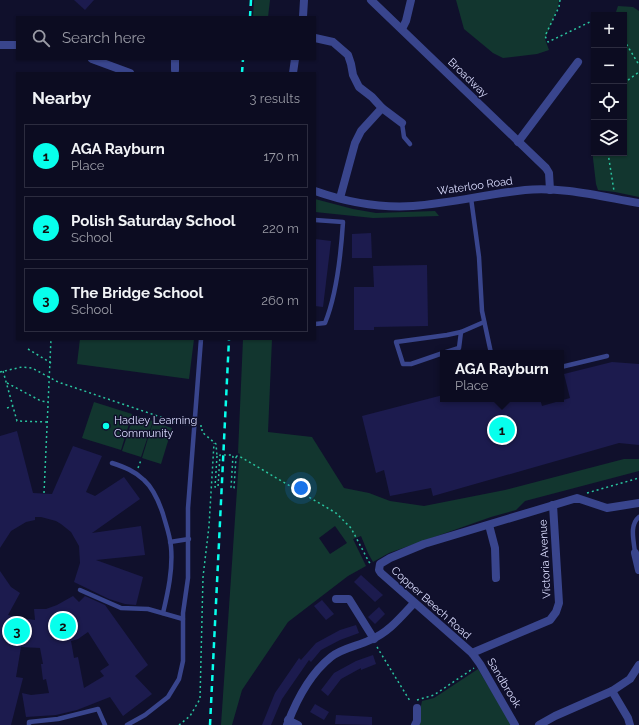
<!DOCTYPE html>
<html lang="en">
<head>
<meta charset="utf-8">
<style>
	body { margin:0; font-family:Raleway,sans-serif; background:#15152a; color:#f1f3f6 }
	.controls { position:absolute; right:12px; top:12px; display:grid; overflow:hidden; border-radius:0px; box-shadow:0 1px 3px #0004 }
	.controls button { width:36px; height:36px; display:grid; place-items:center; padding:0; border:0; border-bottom:1px solid #2c2c3f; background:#0c0c21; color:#f1f3f6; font:20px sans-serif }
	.you { position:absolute; left:301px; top:488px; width:14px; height:14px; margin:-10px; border:3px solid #fff; border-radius:50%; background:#1a73e8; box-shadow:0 0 0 6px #1a73e833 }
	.badge { display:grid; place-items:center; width:26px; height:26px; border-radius:50%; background:#07ffec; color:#111; font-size:13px; font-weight:700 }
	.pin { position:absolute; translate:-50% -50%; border:2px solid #fff; box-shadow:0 1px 4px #0006 }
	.popup { position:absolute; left:440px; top:350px; width:124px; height:52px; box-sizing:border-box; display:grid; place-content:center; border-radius:0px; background:#0c0c21; filter:drop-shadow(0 1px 3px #0005); font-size:13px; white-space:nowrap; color:#9a9ba5 }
	.popup b { font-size:15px; color:#f1f3f6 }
	.popup::after { content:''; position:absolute; left:50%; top:100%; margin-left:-8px; border:8px solid transparent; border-top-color:#0c0c21 }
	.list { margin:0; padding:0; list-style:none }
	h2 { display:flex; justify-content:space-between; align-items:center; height:52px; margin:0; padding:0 16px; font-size:17px }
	h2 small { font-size:13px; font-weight:400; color:#9a9ba5 }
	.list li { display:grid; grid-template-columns:26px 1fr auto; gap:12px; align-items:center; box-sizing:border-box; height:64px; margin:0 8px 8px; padding:0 8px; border:1px solid #2c2c3f; border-radius:0px }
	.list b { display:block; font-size:15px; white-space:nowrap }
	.list p { margin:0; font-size:13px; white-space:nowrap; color:#9a9ba5 }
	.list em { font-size:13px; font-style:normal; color:#9a9ba5 }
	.icon { flex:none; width:22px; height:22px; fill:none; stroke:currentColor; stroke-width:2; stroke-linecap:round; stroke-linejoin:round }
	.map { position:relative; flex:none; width:639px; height:725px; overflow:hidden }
	.search { position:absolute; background:#0c0c21; box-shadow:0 1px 3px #0004; left:16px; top:16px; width:300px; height:44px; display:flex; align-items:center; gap:10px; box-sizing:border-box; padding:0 14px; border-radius:0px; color:#9a9ba5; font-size:15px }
	.panel { position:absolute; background:#0c0c21; box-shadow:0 1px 3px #0004; left:16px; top:72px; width:300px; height:268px; border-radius:0px }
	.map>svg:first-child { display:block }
	.green { fill:#12362f; fill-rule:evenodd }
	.building { fill:#1c1b4e; fill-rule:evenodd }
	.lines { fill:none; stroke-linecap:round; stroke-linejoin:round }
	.path { stroke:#2ac49f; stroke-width:1.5; stroke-dasharray:2 3; stroke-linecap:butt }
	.service { stroke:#39458d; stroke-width:4.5 }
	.minor { stroke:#39458d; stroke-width:8 }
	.tertiary { stroke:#39458d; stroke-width:8 }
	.rail { stroke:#07ffec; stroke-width:2.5; stroke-dasharray:6 5; stroke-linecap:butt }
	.path-bridge { stroke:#2ac49f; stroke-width:1.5; stroke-dasharray:2 3; stroke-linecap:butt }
	.poi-dot { fill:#07ffec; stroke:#10102c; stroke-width:1.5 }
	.labels { text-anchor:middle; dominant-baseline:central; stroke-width:3; stroke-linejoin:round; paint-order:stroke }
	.street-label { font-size:11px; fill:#dbddff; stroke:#10102c }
	.poi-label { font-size:11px; fill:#dbddff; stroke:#10102c; text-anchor:start }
</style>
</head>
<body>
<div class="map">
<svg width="639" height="725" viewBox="0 0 639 725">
	<rect width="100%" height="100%" fill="#10102c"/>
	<g class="green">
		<path d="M254 0H270L268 17H253Z"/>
		<path d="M456 0H559L558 7 545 39 549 50 537 54 503 58 493 53 464 29Z"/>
		<path d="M618 6 633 7 639 11V197L615 192 598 190 596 184 591 141 594 124V153H624V15H615Z"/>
		<path d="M315 199 353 209 376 213 435 211 439 216 373 218 315 212Z"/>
		<path d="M80 339H194L189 379 77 364Z"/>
		<path d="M243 339H272L268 432 312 437 344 488 369 493 390 501 424 506 505 490 624 459H639V471L525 501 516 510 491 517 389 553 373 562 368 553 361 536 353 539 366 566 348 576 288 622 242 690 232 725H221L239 460 240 454 238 453ZM335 526 347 543 330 554 319 538Z"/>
		<path d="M94 402 132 414 121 450 82 438Z"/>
		<path d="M134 415 153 421 141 457 122 451Z"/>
		<path d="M153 422 172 428 161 464 142 458Z"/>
		<path d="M478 669 512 725H417L422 701 434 698Z"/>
	</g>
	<g class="building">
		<path d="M74 0H94L85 10Z"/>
		<path d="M371 233 372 258H352V234Z"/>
		<path d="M315 239 331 241 323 307 315 306Z"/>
		<path d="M427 265 428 326 374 327V330H354V287H374L373 266Z"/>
		<path d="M612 362 639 364V445L619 443 433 496 431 488 390 496 384 470 376 473 362 416 443 395V399H540L542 406 570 398 564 374Z"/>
		<path d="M17 431 33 493 52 494 73 446 102 456 86 492 95 496 124 477 140 499 92 533 141 526 145 555 96 560 143 577 136 605 125 604 109 599 74 582 80 563 79 546 71 532 61 524 56 521 41 517H35V520L26 522 11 531 0 548V436Z"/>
		<path d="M0 571 11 587 20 593 8 615 20 618 35 620 34 609H46L57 605 73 596 79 602 85 596 105 605 148 665 135 676 152 694 123 716 110 697 77 710 56 715 26 717 22 693 31 695 49 693 46 679 43 680 41 664H43L40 648 21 647 16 677 23 678 11 725H0ZM88 632 109 665 100 671 104 676 84 688 78 657 74 658 71 641 78 639Z"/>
		<path d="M361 575 383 595 375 602 354 582Z"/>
		<path d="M322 600 334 614 326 620 314 606Z"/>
		<path d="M379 607 385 614 375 624 368 617Z"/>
		<path d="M356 625 359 633 340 640 321 650 311 662 309 660 282 699 271 725H262L275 693 299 658 301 660 316 643 340 630Z"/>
		<path d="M373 655 376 664 361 670V668L341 679 328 696 321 690 334 673 356 661Z"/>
		<path d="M315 704 329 712 324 720 310 712Z"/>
		<path d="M336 715 372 717V725L335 724Z"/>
	</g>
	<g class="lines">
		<g class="path">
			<path d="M560 0 559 7 545 36 548 42 594 20"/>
			<path d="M624 40 639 65"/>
			<path d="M624 83 639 72"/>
			<path d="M608 153 614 191"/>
			<path d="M28 349 51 363"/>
			<path d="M3 371 17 421 47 422"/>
			<path d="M0 372 22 367 32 368 58 382 181 424 189 425"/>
			<path d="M7 383 41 401 48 402"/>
			<path d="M7 408 13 406"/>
			<path d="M200 426H202V432L216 444 217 456"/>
			<path d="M236 457 237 456H239L336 513 351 528 369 562 372 565"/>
			<path d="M138 468 141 460"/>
			<path d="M44 493 51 339"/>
			<path d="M587 493 639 478"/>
			<path d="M377 647 410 701"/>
			<path d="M417 700 434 695 474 668"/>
			<path d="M179 725 190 716 200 699 203 577 209 526 214 443"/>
		</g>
		<g class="service">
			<path d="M402 123 404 137 410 144"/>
			<path d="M471 198 479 257 482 311 491 353"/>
			<path d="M315 220 343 222C341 253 337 294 325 323L315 324"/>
			<path d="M443 353 411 364H403L396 342 447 335 461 332 484 322"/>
			<path d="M443 353 459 348 461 332"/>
			<path d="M561 367 607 356"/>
			<path d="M112 463C124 467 135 471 144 480 154 489 159 502 163 514 166 525 170 535 171 547 173 569 168 592 163 613"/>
			<path d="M170 542 189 539"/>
			<path d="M635 553C634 541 629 525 639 517"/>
			<path d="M80 590 121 608 148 609 183 619"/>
			<path d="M29 725V722L58 719 98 709 105 725"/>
			<path d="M127 725 145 715 168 697 179 679 183 661V613L188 578V508L201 339"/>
		</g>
		<g class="minor">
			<path d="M371 0 546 168 549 173 550 190"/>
			<path d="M303 17 304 0"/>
			<path d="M402 29 406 21 411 0"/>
			<path d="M315 38 333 42 348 55 351 64 353 75 359 87 372 97 382 108 361 131 355 143 340 198"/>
			<path d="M175 70V59"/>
			<path d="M293 73 295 59"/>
			<path d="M382 108 402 123"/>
			<path d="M518 142 578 62"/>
			<path d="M489 525 495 548 496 578"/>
			<path d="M635 553 639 570"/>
			<path d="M336 599H349L374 639"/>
			<path d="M472 653 550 620 556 612 559 603 553 505"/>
			<path d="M612 691 628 718 630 725"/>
			<path d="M288 720 298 725"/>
			<path d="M287 725C296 701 311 673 331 657 342 648 358 646 370 640 388 633 401 617 414 603"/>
			<path d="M415 725 417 721V708"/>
			<path d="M515 725 480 664 472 653 381 573 379 570 380 564 390 558 424 544 577 498 607 508 639 503"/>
			<path d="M539 725 555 716 612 691 630 679 639 665"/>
		</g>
		<g class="tertiary">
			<path d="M0 45H17"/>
			<path d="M92 59 130 73"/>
			<path d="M315 191C346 202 381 208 413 206 451 203 488 194 525 190 561 186 603 197 639 203"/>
		</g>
		<g class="rail">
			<path d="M250 17 251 0"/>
			<path d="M242 73 243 59"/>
			<path d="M210 725 229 339"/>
		</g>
		<path class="path-bridge" d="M217 456 215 487H218L220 455H233L231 488H234L236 457"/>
	</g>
	<circle class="poi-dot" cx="106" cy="426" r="4"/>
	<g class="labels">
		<g class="street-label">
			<text transform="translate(468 78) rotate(44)">Broadway</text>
			<text transform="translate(475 186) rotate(-8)">Waterloo Road</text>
			<text transform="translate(545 559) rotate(-93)">Victoria Avenue</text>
			<text transform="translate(431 603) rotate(42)">Copper Beech Road</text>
			<text transform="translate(504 683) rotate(59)">Sandbrook</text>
		</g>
		<g class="poi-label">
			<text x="114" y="420">Hadley Learning<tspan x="114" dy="13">Community</tspan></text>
		</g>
	</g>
</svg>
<div class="controls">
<button>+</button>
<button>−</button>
<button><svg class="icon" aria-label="locate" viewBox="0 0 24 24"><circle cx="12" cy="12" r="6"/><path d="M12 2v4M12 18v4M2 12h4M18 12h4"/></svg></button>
<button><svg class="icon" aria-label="layers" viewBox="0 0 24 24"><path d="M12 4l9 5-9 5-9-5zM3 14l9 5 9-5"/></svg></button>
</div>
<div class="you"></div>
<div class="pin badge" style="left:502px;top:430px">1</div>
<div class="popup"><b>AGA Rayburn</b>Place</div>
<div class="pin badge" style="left:63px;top:626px">2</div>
<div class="pin badge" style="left:17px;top:631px">3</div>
<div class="search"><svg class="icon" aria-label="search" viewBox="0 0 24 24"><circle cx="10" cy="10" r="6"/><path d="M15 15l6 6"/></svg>Search here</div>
<section class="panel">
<h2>Nearby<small>3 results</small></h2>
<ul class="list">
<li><span class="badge">1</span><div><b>AGA Rayburn</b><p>Place</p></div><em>170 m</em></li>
<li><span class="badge">2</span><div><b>Polish Saturday School</b><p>School</p></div><em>220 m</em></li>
<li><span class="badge">3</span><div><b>The Bridge School</b><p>School</p></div><em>260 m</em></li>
</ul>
</section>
</div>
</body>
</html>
